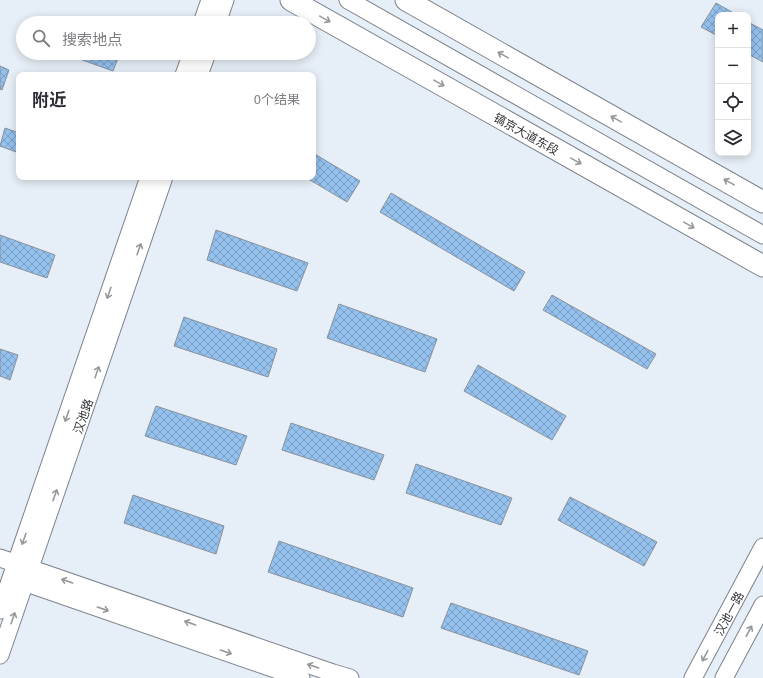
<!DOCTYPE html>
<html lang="zh">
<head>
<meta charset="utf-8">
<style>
	body { margin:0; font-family:Georgia,"Noto Sans SC",serif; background:#f7f7f7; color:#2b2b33 }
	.controls { position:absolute; right:12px; top:12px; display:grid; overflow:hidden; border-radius:8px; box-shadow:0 2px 10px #0003 }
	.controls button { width:36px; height:36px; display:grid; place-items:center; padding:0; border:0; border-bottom:1px solid #e1e1e2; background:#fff; color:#2b2b33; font:20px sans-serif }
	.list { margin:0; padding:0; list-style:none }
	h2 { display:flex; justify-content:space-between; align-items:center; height:52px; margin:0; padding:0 16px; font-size:17px }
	h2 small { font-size:13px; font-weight:400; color:#7c7c81 }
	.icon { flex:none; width:22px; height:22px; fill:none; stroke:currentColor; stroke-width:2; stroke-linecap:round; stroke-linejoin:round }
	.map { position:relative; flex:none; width:763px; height:678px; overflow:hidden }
	.search { position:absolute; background:#fff; box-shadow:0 2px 10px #0003; left:16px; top:16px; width:300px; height:44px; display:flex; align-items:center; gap:10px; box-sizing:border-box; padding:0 14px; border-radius:22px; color:#7c7c81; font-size:15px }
	.panel { position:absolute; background:#fff; box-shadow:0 2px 10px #0003; left:16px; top:72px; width:300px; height:108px; border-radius:8px }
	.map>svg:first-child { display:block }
	.building { fill:url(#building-cross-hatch); stroke:#899199 }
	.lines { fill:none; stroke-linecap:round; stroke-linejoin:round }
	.minor-casing { stroke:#7c838c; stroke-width:19 }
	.major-casing { stroke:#7c838c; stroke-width:23 }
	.minor { stroke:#fff; stroke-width:17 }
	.major { stroke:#fff; stroke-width:21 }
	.oneway { stroke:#96989a }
	.labels { text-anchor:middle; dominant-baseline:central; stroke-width:3; stroke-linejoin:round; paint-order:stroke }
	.street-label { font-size:12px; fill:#2e3135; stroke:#fff }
</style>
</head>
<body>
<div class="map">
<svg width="763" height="678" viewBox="0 0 763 678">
	<defs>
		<pattern id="building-cross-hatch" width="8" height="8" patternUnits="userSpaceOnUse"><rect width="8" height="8" fill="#95c1ef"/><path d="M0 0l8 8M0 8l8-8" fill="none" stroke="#7a9dc2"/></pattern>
	</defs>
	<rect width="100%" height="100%" fill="#e6eef7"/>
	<g class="building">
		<path d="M716 3 737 15H718V36L701 27Z"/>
		<path d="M748 22 763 30V62L748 54Z"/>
		<path d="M63 53H120L113 71Z"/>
		<path d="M0 66 9 70 2 90 0 89Z"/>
		<path d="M5 128 19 133V153L0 146Z"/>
		<path d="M313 153 360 181 347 202 305 177H313Z"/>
		<path d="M391 193 525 272 514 291 380 212Z"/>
		<path d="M216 230 308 263 297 291 207 260Z"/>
		<path d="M0 235 55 255 47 278 0 262Z"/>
		<path d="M552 295 656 354 647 369 543 310Z"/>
		<path d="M339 304 437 339 425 372 327 338Z"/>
		<path d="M184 317 277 349 268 377 174 346Z"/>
		<path d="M0 349 18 355 10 380 0 376Z"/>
		<path d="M478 365 566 416 552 440 464 391Z"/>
		<path d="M156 406 247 436 236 465 145 436Z"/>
		<path d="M291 423 384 455 374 480 282 450Z"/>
		<path d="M416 464 512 498 501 525 406 493Z"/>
		<path d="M133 495 224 526 216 554 124 523Z"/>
		<path d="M570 497 657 542 644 566 558 520Z"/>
		<path d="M279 541 413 588 403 617 268 572Z"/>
		<path d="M451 603 588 651 579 675 441 628Z"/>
	</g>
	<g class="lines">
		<g class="minor-casing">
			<g id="minor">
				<path d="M348 0 763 235"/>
				<path d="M202 23 210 0"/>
				<path d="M217 23 225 0"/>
				<path d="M184 75 192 53"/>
				<path d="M199 75 207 53"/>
				<path d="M0 558 333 673 350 678"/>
				<path d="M15 579 301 678"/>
				<path d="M0 610 149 177"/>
				<path d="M0 655 164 177"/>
				<path d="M693 678 763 547"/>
				<path d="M724 678 763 605"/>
			</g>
		</g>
		<g class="major-casing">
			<g id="major">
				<path d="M291 0 763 266"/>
				<path d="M406 0 763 202"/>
			</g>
		</g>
		<use href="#minor" class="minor"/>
		<use href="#major" class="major"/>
	</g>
	<defs><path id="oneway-shaft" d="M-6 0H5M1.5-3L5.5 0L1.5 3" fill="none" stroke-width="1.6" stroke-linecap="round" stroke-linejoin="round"/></defs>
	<g class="oneway">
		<use href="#oneway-shaft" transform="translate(325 19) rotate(29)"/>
		<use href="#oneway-shaft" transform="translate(503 55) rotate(-151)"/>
		<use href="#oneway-shaft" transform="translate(439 83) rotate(29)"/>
		<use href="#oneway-shaft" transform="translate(616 119) rotate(-151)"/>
		<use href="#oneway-shaft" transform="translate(576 161) rotate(29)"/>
		<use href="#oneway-shaft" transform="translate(729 182) rotate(-151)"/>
		<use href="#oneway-shaft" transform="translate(689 225) rotate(29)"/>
		<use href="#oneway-shaft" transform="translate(139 249) rotate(-71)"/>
		<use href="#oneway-shaft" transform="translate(109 293) rotate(109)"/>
		<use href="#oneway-shaft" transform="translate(97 372) rotate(-71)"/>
		<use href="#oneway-shaft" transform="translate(67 416) rotate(109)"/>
		<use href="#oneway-shaft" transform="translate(55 495) rotate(-71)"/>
		<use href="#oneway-shaft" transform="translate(24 539) rotate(109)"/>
		<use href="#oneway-shaft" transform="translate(67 581) rotate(-161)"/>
		<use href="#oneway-shaft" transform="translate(103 609) rotate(19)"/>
		<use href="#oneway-shaft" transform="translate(13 618) rotate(-71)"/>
		<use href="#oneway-shaft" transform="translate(190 623) rotate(-161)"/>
		<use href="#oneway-shaft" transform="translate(749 631) rotate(-62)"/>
		<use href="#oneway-shaft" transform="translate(226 652) rotate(19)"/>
		<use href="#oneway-shaft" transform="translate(705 656) rotate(118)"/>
		<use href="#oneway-shaft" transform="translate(313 666) rotate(-161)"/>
	</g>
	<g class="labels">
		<g class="street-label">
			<text transform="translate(527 133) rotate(29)">镐京大道东段</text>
			<text transform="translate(82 416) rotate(-71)">汉池路</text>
			<text transform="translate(728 613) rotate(-62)">汉池一路</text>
		</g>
	</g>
</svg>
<div class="controls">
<button>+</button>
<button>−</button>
<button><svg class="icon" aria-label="locate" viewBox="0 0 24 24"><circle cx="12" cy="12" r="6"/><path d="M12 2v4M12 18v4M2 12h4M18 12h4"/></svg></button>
<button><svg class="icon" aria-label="layers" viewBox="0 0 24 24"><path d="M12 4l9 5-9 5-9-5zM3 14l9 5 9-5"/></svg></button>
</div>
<div class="search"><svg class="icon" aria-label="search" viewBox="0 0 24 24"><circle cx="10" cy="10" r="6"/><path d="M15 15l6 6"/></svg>搜索地点</div>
<section class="panel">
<h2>附近<small>0个结果</small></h2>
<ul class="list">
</ul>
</section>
</div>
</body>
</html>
